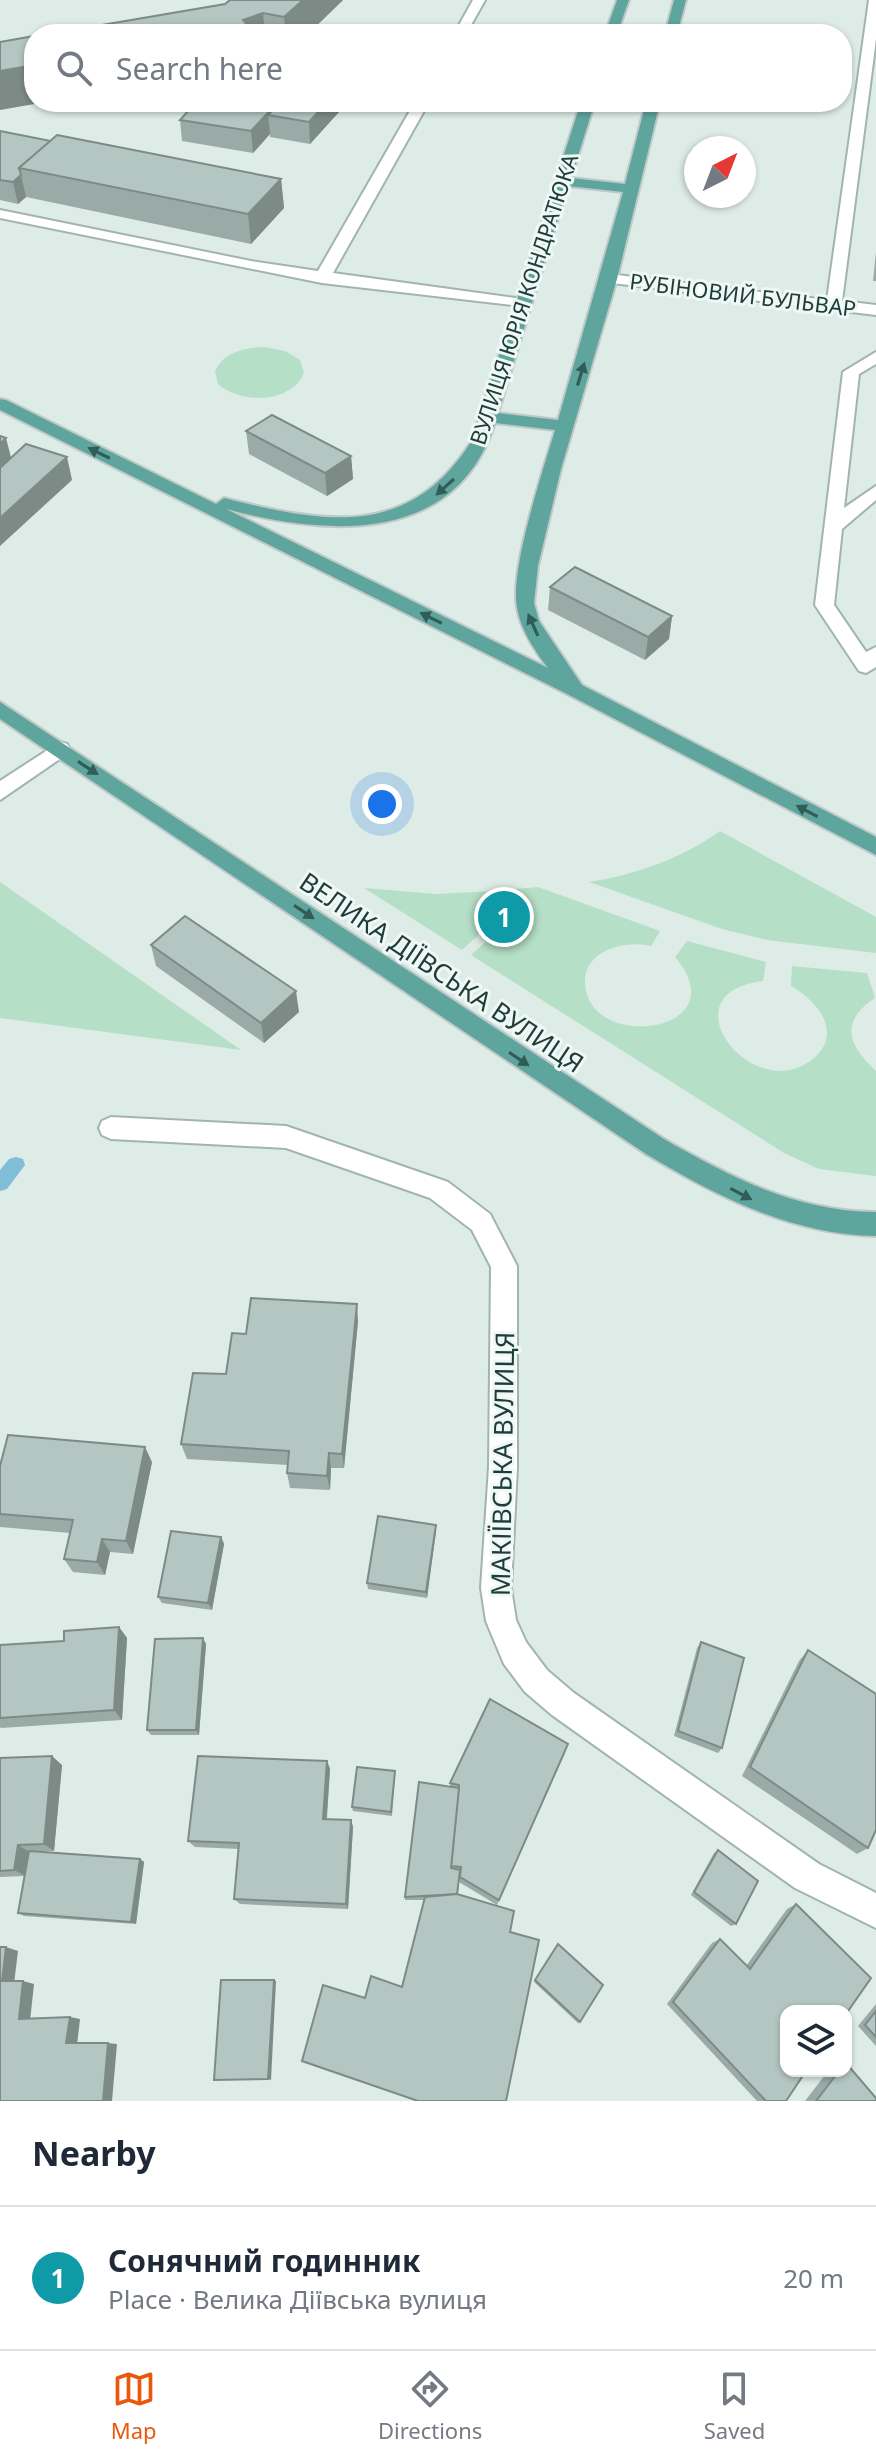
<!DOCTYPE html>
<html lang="en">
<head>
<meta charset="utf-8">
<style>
	body { margin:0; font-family:"Noto Sans",sans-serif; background:#f2f2f3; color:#1f2937 }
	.controls { position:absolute; right:24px; bottom:24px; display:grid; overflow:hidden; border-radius:16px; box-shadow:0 2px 6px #0004 }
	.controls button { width:72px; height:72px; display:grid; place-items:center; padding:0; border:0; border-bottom:2px solid #e0e1e3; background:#fff; color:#1f2937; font:40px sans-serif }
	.compass { position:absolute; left:684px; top:136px; width:72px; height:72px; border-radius:50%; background:#fff; box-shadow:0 2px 6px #0004; rotate:42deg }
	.you { position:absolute; left:382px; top:804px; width:28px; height:28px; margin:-20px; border:6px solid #fff; border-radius:50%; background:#1a73e8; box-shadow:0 0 0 12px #1a73e833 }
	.badge { display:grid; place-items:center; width:52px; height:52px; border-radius:50%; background:#ea580c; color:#fff; font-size:26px; font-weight:700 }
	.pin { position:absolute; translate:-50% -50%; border:4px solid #fff; box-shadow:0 2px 8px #0006 }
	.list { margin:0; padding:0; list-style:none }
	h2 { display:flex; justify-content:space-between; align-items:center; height:104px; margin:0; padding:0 32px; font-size:34px }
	h2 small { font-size:26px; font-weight:400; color:#747a83 }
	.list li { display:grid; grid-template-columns:52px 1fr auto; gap:24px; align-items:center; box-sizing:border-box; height:144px; padding:0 32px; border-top:2px solid #e0e1e3 }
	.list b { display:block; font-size:30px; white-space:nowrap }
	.list p { margin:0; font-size:26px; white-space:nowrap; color:#747a83 }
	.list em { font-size:26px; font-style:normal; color:#747a83 }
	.icon { flex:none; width:44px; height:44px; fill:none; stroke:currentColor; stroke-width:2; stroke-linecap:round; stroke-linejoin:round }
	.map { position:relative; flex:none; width:876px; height:2101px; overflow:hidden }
	.search { position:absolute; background:#fff; box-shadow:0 2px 6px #0004; left:24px; right:24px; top:24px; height:88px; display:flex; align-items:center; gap:20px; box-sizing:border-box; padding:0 28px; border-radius:32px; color:#747a83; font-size:30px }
	.sheet { height:248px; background:#fff }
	nav { display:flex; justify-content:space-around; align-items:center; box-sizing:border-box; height:112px; border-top:2px solid #e0e1e3; background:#fff; font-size:22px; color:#747a83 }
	nav a { display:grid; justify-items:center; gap:4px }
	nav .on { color:#ea580c }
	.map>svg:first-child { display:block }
	.green { fill:#b5dfc6 }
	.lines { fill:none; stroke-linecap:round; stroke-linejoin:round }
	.stream { fill:#80bdd7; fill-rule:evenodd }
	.minor-casing { stroke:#a1b4af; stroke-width:4 }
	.major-casing { stroke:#c0c9c8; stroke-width:4 }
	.minor { fill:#fff; fill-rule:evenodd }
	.major { fill:#5ea69d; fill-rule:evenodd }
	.wall { fill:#9aaaa6 }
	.shaded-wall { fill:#7d8b87 }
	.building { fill:#b3c6c1; stroke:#7d8b87; stroke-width:2 }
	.oneway { fill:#315c57 }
	.labels { text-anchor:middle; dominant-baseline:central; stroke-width:6; stroke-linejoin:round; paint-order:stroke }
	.far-street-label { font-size:22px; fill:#1e3d39; stroke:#eff8f5 }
	.street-label { font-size:26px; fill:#1e3d39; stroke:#eff8f5 }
</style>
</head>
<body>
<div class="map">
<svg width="876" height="2101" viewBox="0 0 876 2101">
	<rect width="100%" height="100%" fill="#deece7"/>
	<g class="green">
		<path d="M264 347 285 351 300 360 304 373C291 404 240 404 218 384L215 371C224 352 245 348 264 347Z"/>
		<path d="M720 831 876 917V953L767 940 722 929 589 882C635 875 682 858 720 831Z"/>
		<path d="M0 882 241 1050 0 1018Z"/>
		<path d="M538 887 660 931 651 946C625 940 584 950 585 983 588 1054 740 1033 675 957L687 941 766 962 763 981C662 993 755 1109 814 1058 844 1032 816 1000 791 986L792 966 867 973 875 998C839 1022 848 1045 876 1071V1176L819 1169 784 1153 471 955 494 934C515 939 536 930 527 906L504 895V890Z"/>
		<path d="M364 888 436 894 494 891 495 897 482 905 477 915 485 929 462 950Z"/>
	</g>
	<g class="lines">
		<path class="stream" d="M16 1157 23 1159 25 1165 7 1189 0 1191V1170L9 1159Z"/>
		<g class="minor-casing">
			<g id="minor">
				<path d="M473 0H485L466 34H454Z"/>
				<path d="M869 0H876V39L842 301 876 305V315L604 282 601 279 609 274 827 300Z"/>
				<path d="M415 102H429L333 273 523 299 531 304 529 307 322 283 0 218V210L251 261 318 271Z"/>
				<path d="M876 352V364L859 374 844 508 876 486V500L842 529 834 605 866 652 876 647V667L866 673 859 671 815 605 843 372Z"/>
				<path d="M60 742 67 744 70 749 67 754 0 800V781Z"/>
				<path d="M111 1117 286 1126 448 1182 490 1214 517 1266V1467L511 1588 516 1620 526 1642 547 1670 574 1693 819 1864 876 1893V1928L795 1888 552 1715 525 1692 504 1664 486 1621 481 1588 489 1467 491 1267 472 1230 430 1198 286 1148 111 1139 102 1135 99 1128 102 1121Z"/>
			</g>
		</g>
		<g class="major-casing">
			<g id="major">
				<path d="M617 0H629L617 34H605Z"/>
				<path d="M674 0H686L677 34H665Z"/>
				<path d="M581 102H595L571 178 625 184 646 102H660L617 279 561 469 538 566 534 603 539 621 582 685 876 837V855L569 695 0 410V399L6 400 216 504 224 498C324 523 408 540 471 442ZM568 186 623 192 558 420 498 413ZM495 423 555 430C543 471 510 568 517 607 520 629 535 651 548 668L226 509C327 536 456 546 495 423Z"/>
				<path d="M0 702 664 1139C732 1178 796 1211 876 1212V1236C791 1234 718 1197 646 1154L0 719Z"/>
			</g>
		</g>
		<use href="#minor" class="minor"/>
		<use href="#major" class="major"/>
	</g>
	<g class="wall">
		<path d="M343 0 308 34H49Z"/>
		<path d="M196 102H348L310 144 270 137V134L253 153 182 141 180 120Z"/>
		<path d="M0 131 51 141 281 179 284 208 251 244 26 197 18 204 0 200Z"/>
		<path d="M876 252V281H873Z"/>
		<path d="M246 431 351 456 353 479 327 496 249 454Z"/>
		<path d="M550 587 672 616 669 639 645 660 548 610Z"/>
		<path d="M151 945 299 1012 264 1043 156 966Z"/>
		<path d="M358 1321 344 1468H331L330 1490 290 1488 287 1473 288 1465 187 1459 181 1444 226 1374 246 1334Z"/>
		<path d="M152 1462 133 1554 110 1552 105 1575 73 1572 64 1559 70 1533 0 1527V1466Z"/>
		<path d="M436 1525 427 1598 368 1589 367 1583Z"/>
		<path d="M221 1537 224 1544 212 1610 162 1603 158 1597Z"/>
		<path d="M119 1627 127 1638 122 1720 1 1728 0 1727V1645L64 1641Z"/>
		<path d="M701 1642 722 1748 718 1753 674 1736 697 1648Z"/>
		<path d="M206 1644 199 1735H151L147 1730Z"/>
		<path d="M808 1650 868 1848 857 1854 742 1776 799 1661Z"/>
		<path d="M565 1753 497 1905 459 1882 458 1894 510 1932 506 2101 365 1998 402 1987 424 1900H405V1897L450 1787V1783Z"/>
		<path d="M0 1758 62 1765 54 1851 38 1852 140 1859 144 1862 136 1924 24 1916 18 1913 25 1876 0 1877Z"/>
		<path d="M327 1761 330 1769 327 1819 351 1820 353 1827 348 1909 240 1904 234 1899 239 1849 195 1847 188 1841Z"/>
		<path d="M395 1776 392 1816 353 1811 352 1807Z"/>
		<path d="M718 1850 736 1924 731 1926 691 1895 714 1853Z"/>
		<path d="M796 1904 786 2101H757L667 2004 712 1943 720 1939 746 1966 787 1909Z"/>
		<path d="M558 1944 580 2022 578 2023 534 1982Z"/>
		<path d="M876 2004V2046L858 2026Z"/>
		<path d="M828 2071H846L876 2101H805Z"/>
	</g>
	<g class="shaded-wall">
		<path d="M303 0H343L308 34H286L284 17Z"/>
		<path d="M263 13 265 34H215L243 20Z"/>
		<path d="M34 65V102H46L0 110V71Z"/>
		<path d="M278 102H283L268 115 270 134 253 153 251 131Z"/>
		<path d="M327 102H348L310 144 309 122Z"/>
		<path d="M21 175 26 197 18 204 13 182Z"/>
		<path d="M281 179 284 208 251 244 248 214Z"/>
		<path d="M6 438 14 469 0 481V444Z"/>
		<path d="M351 456 353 479 327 496 325 473Z"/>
		<path d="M67 457 72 480 0 546V518Z"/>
		<path d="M672 616 669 639 645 660 648 637Z"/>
		<path d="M296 991 299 1012 264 1043 261 1023Z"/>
		<path d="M357 1304 358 1321 344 1468 342 1454Z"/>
		<path d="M145 1447 152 1462 133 1554 126 1541Z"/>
		<path d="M329 1453 331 1468 330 1490 327 1476Z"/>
		<path d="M436 1525V1532L427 1598 426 1592Z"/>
		<path d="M221 1537 224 1544 212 1610 208 1603Z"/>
		<path d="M102 1539 110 1552 105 1575 97 1562Z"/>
		<path d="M119 1627 127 1638 122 1720 114 1710Z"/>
		<path d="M203 1638 206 1644 199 1735 196 1730Z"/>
		<path d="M52 1756 62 1765 54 1851 44 1844Z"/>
		<path d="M327 1761 330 1769 326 1826 323 1819Z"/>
		<path d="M351 1820 353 1827 348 1909 346 1904Z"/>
		<path d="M18 1845 29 1852 26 1876 14 1870Z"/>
		<path d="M140 1859 144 1862 136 1924 131 1922Z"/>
		<path d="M6 1947 18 1951 14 1984 2 1981Z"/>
		<path d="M274 1980 276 1981 271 2080 268 2079Z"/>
		<path d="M23 1981 34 1984 30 2021 19 2019Z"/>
		<path d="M70 2017 80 2019 77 2045 66 2043Z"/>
		<path d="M108 2043 117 2044 112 2101H103Z"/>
	</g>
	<g class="building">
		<path d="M230 0H303L284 17 263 13 243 20 250 28 215 34H49L225 4Z"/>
		<path d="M34 36V65L0 71V42Z"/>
		<path d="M196 102H278L251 131 180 120Z"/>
		<path d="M281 102H327L309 122 268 115Z"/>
		<path d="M0 131 51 141 19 168 21 175 13 182 0 180Z"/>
		<path d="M57 135 281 179 248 214 19 168Z"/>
		<path d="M272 415 351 456 325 473 246 431Z"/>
		<path d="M0 436 6 438 0 444Z"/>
		<path d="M26 444 67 457 0 518V468Z"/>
		<path d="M575 567 672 616 648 637 550 587Z"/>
		<path d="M185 916 296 991 261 1023 151 945Z"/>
		<path d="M251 1298 357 1304 342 1454 329 1453 327 1476 287 1473 289 1451 181 1444 193 1373 226 1374 232 1333 246 1334Z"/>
		<path d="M8 1435 145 1447 126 1541 102 1539 97 1562 64 1559 73 1520 0 1514V1466Z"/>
		<path d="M378 1516 436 1525 426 1592 367 1583Z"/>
		<path d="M171 1531 221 1537 208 1603 158 1597Z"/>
		<path d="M119 1627 114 1710 0 1718V1645L64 1641V1631Z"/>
		<path d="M203 1638 196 1730H147L155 1639Z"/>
		<path d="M701 1642 744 1658 722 1748 678 1731Z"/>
		<path d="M808 1650 876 1694V1830L868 1848 750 1767Z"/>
		<path d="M490 1699 568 1744 499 1900 460 1877 461 1867 451 1866 459 1785 450 1783Z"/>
		<path d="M52 1756 44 1844 18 1845 14 1870 0 1871V1758Z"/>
		<path d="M198 1756 327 1761 323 1819 351 1820 346 1904 234 1899 239 1843 188 1841Z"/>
		<path d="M357 1767 395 1771 391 1812 352 1807Z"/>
		<path d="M419 1782 459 1788 451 1868 460 1870 457 1894 405 1897Z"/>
		<path d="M718 1850 758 1881 736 1924 694 1892Z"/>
		<path d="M29 1851 140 1859 131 1922 18 1913Z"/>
		<path d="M457 1894 514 1911 510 1932 539 1940 506 2101H418L302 2061 323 1985 365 1998 371 1976 402 1987 425 1897Z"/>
		<path d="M796 1904 871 1978 846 2014V2011H786V2071H806L786 2101H766L673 2002 720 1939 750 1969Z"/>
		<path d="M558 1944 603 1985 580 2022 535 1980Z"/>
		<path d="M0 1947H6L2 1981H23L19 2019 70 2017 66 2043H108L103 2101H0Z"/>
		<path d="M221 1980H274L268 2079 214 2080Z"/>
		<path d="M876 2011V2037L865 2025Z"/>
		<path d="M846 2063 876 2098V2101H816L839 2071H846Z"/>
	</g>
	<defs><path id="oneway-solid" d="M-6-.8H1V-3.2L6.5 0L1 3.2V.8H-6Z" transform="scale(2)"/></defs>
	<g class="oneway">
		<use href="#oneway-solid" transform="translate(581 374) rotate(-73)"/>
		<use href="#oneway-solid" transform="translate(99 453) rotate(-154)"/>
		<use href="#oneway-solid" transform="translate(445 487) rotate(138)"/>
		<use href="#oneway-solid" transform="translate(431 618) rotate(-154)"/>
		<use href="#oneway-solid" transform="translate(533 625) rotate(-114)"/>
		<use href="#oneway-solid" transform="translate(88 768) rotate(33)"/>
		<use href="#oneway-solid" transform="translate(807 811) rotate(-152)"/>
		<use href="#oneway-solid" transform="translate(304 912) rotate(34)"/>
		<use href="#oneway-solid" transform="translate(519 1059) rotate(34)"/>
		<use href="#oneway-solid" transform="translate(741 1194) rotate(28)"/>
	</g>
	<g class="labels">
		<g class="far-street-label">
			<text transform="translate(743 294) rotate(7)">РУБІНОВИЙ БУЛЬВАР</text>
			<text transform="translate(523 299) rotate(-72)">ВУЛИЦЯ ЮРІЯ КОНДРАТЮКА</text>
		</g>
		<g class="street-label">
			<text transform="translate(442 972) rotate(34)">ВЕЛИКА ДІЇВСЬКА ВУЛИЦЯ</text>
			<text transform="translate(502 1464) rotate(-89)">МАКІЇВСЬКА ВУЛИЦЯ</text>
		</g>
	</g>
</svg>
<div class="controls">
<button><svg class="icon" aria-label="layers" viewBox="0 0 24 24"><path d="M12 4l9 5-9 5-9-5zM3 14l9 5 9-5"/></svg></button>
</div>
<svg class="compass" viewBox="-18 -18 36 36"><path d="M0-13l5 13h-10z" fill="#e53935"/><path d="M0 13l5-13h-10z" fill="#747a83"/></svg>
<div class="you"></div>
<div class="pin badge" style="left:504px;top:917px;background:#0f9aa8">1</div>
<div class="search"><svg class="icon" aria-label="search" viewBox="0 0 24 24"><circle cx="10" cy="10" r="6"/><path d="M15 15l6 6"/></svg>Search here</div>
</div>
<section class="sheet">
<h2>Nearby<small></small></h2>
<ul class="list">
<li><span class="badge" style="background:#0f9aa8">1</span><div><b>Сонячний годинник</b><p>Place · Велика Діївська вулиця</p></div><em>20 m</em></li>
</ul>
</section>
<nav>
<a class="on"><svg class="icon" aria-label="map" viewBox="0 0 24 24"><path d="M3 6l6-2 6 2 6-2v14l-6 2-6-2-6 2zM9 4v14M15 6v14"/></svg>Map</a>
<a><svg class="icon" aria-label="directions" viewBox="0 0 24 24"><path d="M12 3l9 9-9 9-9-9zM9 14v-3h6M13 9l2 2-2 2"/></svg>Directions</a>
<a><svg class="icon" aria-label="saved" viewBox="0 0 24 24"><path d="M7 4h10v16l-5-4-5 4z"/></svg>Saved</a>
</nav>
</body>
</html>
